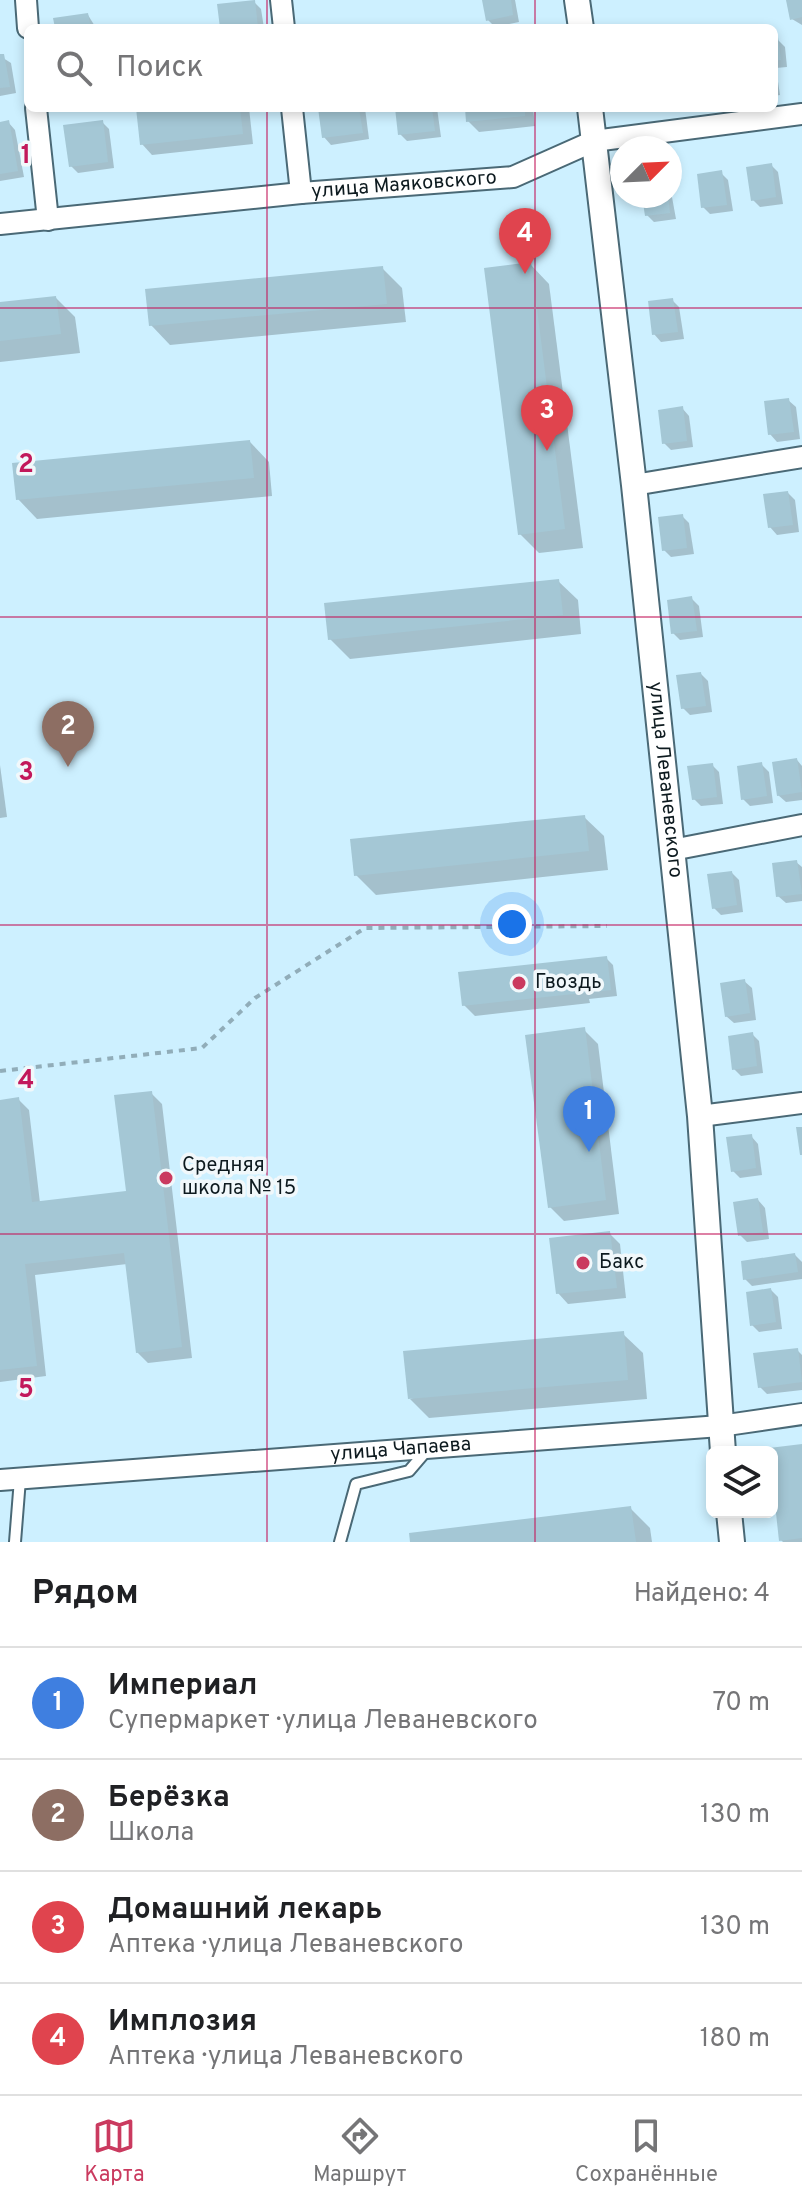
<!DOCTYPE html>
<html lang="ru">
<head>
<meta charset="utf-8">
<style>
	body { margin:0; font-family:Overpass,sans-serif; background:#f6f6f6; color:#202124 }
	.controls { position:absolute; right:24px; bottom:24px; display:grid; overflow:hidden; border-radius:12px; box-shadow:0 4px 12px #0003 }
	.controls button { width:72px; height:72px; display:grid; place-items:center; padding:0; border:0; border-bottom:2px solid #e0e0e0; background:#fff; color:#202124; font:40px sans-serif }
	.compass { position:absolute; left:610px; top:136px; width:72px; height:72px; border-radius:50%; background:#fff; box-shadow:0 4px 12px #0003; rotate:66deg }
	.you { position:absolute; left:512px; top:924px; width:28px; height:28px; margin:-20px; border:6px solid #fff; border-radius:50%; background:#1a73e8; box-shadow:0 0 0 12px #1a73e833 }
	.badge { display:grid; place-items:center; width:52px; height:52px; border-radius:50%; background:#ca3a5f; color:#fff; font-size:26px; font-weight:700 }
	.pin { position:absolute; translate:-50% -66px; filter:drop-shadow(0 2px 4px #0008) }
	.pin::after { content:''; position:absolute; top:42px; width:28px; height:24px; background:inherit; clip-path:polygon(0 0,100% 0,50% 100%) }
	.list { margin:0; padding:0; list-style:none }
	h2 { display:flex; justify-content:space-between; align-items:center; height:104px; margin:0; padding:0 32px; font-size:34px }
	h2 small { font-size:26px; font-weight:400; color:#757577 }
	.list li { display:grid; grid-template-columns:52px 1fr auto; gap:24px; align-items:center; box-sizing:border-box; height:112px; padding:0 32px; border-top:2px solid #e0e0e0 }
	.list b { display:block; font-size:30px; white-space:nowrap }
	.list p { margin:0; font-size:26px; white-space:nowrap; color:#757577 }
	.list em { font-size:26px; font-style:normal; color:#757577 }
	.icon { flex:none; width:44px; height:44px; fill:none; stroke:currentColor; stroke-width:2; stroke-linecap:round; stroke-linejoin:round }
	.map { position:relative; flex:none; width:802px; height:1542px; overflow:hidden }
	.search { position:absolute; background:#fff; box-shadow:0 4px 12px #0003; left:24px; right:24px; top:24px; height:88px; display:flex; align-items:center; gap:20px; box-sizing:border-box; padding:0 28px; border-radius:12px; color:#757577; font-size:30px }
	.sheet { height:552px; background:#fff }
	nav { display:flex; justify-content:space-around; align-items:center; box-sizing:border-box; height:112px; border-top:2px solid #e0e0e0; background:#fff; font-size:22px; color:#757577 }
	nav a { display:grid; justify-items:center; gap:4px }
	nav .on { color:#ca3a5f }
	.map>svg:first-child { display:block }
	.shadow { fill:#0003 }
	.building { fill:#a4c7d5 }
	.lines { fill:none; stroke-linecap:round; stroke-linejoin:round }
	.service-casing { stroke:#4a6976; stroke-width:14 }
	.minor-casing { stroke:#4a6976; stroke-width:24 }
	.tertiary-casing { stroke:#4a6976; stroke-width:28 }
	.path { stroke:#91adb9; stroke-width:4; stroke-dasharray:6 6; stroke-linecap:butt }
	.service { stroke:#fff; stroke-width:10 }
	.minor { stroke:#fff; stroke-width:20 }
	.tertiary { stroke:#fff; stroke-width:24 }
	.grid { fill:none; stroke:#c2185b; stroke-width:2; stroke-opacity:0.55 }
	.poi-dot { fill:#ca3a5f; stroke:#f1f8fb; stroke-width:3 }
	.labels { text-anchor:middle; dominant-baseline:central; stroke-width:7; stroke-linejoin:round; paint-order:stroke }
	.street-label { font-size:20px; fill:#0d1a1f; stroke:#f1f8fb }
	.poi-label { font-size:20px; fill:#0d1a1f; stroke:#f1f8fb; text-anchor:start }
	.grid-label { font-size:26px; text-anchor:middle; font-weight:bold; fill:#c2185b; stroke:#f1f8fb; stroke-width:7; stroke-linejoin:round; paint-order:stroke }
</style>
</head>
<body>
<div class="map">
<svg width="802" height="1542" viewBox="0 0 802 1542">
	<rect width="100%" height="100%" fill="#cdf0ff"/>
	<g class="shadow">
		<path d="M484 0H515L519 22 495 27 488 20Z"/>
		<path d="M788 0H802V25L792 19Z"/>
		<path d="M254 2 261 9 264 28H222Z"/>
		<path d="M88 15 96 28H57Z"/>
		<path d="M777 39 785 47 787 67 776 68 780 95 774 96V40Z"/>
		<path d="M0 56 11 63 16 93 0 96Z"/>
		<path d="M138 108H249L253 144 152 155 142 144Z"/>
		<path d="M320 108H365L369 139 331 145 324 137Z"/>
		<path d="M397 108H437L441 137 407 141 400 134Z"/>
		<path d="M467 108H533L535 126 479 132 468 121Z"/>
		<path d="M8 122 15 130 24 177 0 181V124Z"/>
		<path d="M102 122 109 129 114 168 78 173 71 166Z"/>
		<path d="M771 165 778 172 783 204 760 207 753 200Z"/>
		<path d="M721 173 728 180 733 211 710 214 703 207Z"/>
		<path d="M670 186 676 219 654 222 647 215 644 196H670Z"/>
		<path d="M530 264 549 284 583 548 539 553 520 534Z"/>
		<path d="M382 268 402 288 406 322 170 345 151 325Z"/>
		<path d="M56 298 75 317 80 353 0 362V304Z"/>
		<path d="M672 300 679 307 684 339 661 342 654 334Z"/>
		<path d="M788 400 796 407 800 439 777 442 770 434Z"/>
		<path d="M682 408 689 416 693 447 671 450 664 443Z"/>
		<path d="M250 442 269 462 272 496 37 519 18 499Z"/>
		<path d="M788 493 795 500 799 532 777 535 770 527Z"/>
		<path d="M682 516 689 523 694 554 671 557 664 550Z"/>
		<path d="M558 581 578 600 581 634 350 659 330 639Z"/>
		<path d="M692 599 699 606 703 637 680 640 673 633Z"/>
		<path d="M701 674 708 681 712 712 690 715 683 708Z"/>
		<path d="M797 760 802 766V800L786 802 778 795Z"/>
		<path d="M0 765 7 817 0 818Z"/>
		<path d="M712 765 719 772 723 804 701 806 694 799Z"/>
		<path d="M762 765 769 772 773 803 750 806 743 799Z"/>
		<path d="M584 817 604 836 608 870 376 895 356 875Z"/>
		<path d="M796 862 802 867V901L786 903 778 896Z"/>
		<path d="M732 873 739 880 743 912 721 915 714 908Z"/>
		<path d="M606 958 613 965 617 996 589 999 590 1003 475 1016 464 1005Z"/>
		<path d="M744 981 752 988 756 1020 734 1023 726 1016Z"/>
		<path d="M584 1030 598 1044 619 1214 564 1221 550 1207Z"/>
		<path d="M752 1034 759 1041 763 1073 741 1076 734 1069Z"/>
		<path d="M151 1093 162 1104 192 1358 148 1363 137 1352 127 1264 35 1275 46 1376 0 1382V1102L18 1099 29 1110 40 1203 128 1193Z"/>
		<path d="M751 1136 758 1144 762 1175 740 1178 733 1171Z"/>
		<path d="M758 1200 765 1208 769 1239 747 1242 740 1235Z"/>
		<path d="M609 1233 620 1244 626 1298 568 1304 558 1293Z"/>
		<path d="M795 1255 802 1262V1279L752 1286 745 1279Z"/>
		<path d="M771 1290 778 1297 782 1329 759 1332 752 1325Z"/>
		<path d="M623 1334 643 1353 647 1399 429 1418 410 1399Z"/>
		<path d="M797 1350 802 1355V1390L767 1394 760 1387Z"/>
		<path d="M802 1446V1542H783L781 1540Z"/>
		<path d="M631 1509 650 1528 652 1542H412Z"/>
	</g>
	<g class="building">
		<path d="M255 0 258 28H220L217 4Z"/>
		<path d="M482 0H511L513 15 486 21Z"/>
		<path d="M786 0H802V17L790 20Z"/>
		<path d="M88 13 91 28H55L53 18Z"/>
		<path d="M778 37 781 60 774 61V38Z"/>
		<path d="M0 54H4L10 87 0 88Z"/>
		<path d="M136 108H240L243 134 140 145Z"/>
		<path d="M318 108H359L363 133 322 138Z"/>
		<path d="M395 108H432L435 131 398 135Z"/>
		<path d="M465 108H525V116L466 122Z"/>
		<path d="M9 120 18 171 0 174V122Z"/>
		<path d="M103 120 108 162 69 167 63 125Z"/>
		<path d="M772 163 776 197 751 201 746 167Z"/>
		<path d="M722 170 727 205 701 208 697 174Z"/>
		<path d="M642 196H668L670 213 645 216Z"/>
		<path d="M531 262 565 529 518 535 484 268Z"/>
		<path d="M383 266 387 304 149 326 145 289Z"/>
		<path d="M56 296 61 334 0 341V302Z"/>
		<path d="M673 298 678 332 652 335 648 301Z"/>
		<path d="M789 398 794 432 768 435 764 401Z"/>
		<path d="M683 406 687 441 662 444 658 410Z"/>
		<path d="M250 440 254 478 16 500 12 463Z"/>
		<path d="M788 491 793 525 768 528 763 494Z"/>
		<path d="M683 514 687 548 662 551 658 517Z"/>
		<path d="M559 579 563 615 328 640 324 603Z"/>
		<path d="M692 596 697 631 671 634 667 600Z"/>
		<path d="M701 672 706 706 681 709 676 675Z"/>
		<path d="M797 758 802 792 777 796 772 762Z"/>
		<path d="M762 762 767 796 741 800 737 766Z"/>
		<path d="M713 763 717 797 692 800 687 766Z"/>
		<path d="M585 815 589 851 354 876 350 839Z"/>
		<path d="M797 860 802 894 776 897 772 863Z"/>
		<path d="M732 871 737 905 712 909 707 874Z"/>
		<path d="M607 956 611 990 462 1006 458 972Z"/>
		<path d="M745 979 750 1013 725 1017 720 983Z"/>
		<path d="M585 1027 606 1200 548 1208 525 1035Z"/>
		<path d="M753 1032 757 1066 732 1070 728 1036Z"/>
		<path d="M152 1091 182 1347 136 1353 124 1253 25 1264 37 1366 0 1370V1100L19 1097 32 1202 126 1191 114 1095Z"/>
		<path d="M796 1127H802V1155H800Z"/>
		<path d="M752 1134 756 1168 731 1172 726 1137Z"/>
		<path d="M758 1198 763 1232 738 1236 733 1202Z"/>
		<path d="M610 1231 617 1288 556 1294 549 1238Z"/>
		<path d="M795 1253 798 1272 743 1280 741 1261Z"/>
		<path d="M771 1288 776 1322 750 1326 746 1292Z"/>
		<path d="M624 1331 628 1380 408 1399 403 1351Z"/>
		<path d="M798 1348 802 1382 758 1388 753 1353Z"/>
		<path d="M802 1444V1538L779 1541 769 1448Z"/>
		<path d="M631 1506 636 1542H410L409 1533Z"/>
	</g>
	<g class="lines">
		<g class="service-casing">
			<g id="service">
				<path d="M15 1542 20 1479"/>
				<path d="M340 1542 356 1484 409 1471 427 1450"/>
			</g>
		</g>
		<g class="minor-casing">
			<g id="minor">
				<path d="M26 0 28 28"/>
				<path d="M281 0 284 28"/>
				<path d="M36 108 48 220"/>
				<path d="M292 108 301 193"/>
				<path id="s1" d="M0 224 301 193 513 177 594 141 802 114"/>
				<path d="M634 485 802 457"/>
				<path d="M672 850 802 825"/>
				<path d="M700 1116 802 1103"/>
				<path id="s2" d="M0 1480 720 1426 802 1414"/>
			</g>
		</g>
		<g class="tertiary-casing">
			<g id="tertiary">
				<path d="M577 0 581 28"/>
				<path id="s3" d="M590 108 634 485 700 1116 723 1452"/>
				<path d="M729 1512 732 1542"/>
			</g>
		</g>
		<path class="path" d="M0 1071 202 1048 255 998 365 928 607 926"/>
		<use href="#service" class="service"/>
		<use href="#minor" class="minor"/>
		<use href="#tertiary" class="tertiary"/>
	</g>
	<path class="grid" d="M267 0V28M535 0V28M267 108V1542M535 108V1542M0 308H802M0 617H802M0 925H802M0 1234H802"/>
	<g class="poi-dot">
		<circle cx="519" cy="983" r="8"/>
		<circle cx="166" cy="1178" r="8"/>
		<circle cx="583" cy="1263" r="8"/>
	</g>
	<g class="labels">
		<g class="street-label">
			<text stroke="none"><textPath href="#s1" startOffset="406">улица Маяковского</textPath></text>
			<text stroke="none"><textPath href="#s3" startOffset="676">улица Леваневского</textPath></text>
			<text stroke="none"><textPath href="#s2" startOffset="402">улица Чапаева</textPath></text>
		</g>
		<g class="poi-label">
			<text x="535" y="983">Гвоздь</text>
			<text x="182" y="1166">Средняя<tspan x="182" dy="23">школа № 15</tspan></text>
			<text x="599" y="1263">Бакс</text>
		</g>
	</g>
	<g class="grid-label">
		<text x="26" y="163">1</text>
		<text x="26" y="472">2</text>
		<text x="26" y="780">3</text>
		<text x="26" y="1088">4</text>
		<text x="26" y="1397">5</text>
	</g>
</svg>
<div class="controls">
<button><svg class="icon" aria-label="layers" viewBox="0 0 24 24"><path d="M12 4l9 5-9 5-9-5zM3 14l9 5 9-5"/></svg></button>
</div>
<svg class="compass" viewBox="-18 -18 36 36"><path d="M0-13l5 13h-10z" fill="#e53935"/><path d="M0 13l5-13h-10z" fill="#757577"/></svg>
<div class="you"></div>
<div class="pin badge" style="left:589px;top:1152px;background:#3f7fe0">1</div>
<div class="pin badge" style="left:68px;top:767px;background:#8d6e63">2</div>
<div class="pin badge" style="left:547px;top:451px;background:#e0444e">3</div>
<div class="pin badge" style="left:525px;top:274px;background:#e0444e">4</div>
<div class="search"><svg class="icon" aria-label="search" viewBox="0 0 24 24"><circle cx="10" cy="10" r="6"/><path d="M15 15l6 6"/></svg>Поиск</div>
</div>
<section class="sheet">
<h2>Рядом<small>Найдено: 4</small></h2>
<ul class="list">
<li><span class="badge" style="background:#3f7fe0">1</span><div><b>Империал</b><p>Супермаркет · улица Леваневского</p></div><em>70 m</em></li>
<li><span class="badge" style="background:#8d6e63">2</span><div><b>Берёзка</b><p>Школа</p></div><em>130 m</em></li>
<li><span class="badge" style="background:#e0444e">3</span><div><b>Домашний лекарь</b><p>Аптека · улица Леваневского</p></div><em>130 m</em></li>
<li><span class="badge" style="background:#e0444e">4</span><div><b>Имплозия</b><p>Аптека · улица Леваневского</p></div><em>180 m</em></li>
</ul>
</section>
<nav>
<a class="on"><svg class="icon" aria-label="map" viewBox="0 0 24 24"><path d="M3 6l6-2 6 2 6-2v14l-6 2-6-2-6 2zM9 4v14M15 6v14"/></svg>Карта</a>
<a><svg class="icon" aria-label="directions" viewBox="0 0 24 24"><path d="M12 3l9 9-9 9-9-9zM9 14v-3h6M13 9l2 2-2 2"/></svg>Маршрут</a>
<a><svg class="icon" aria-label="saved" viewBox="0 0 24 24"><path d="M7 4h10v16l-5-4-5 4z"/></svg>Сохранённые</a>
</nav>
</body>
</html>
